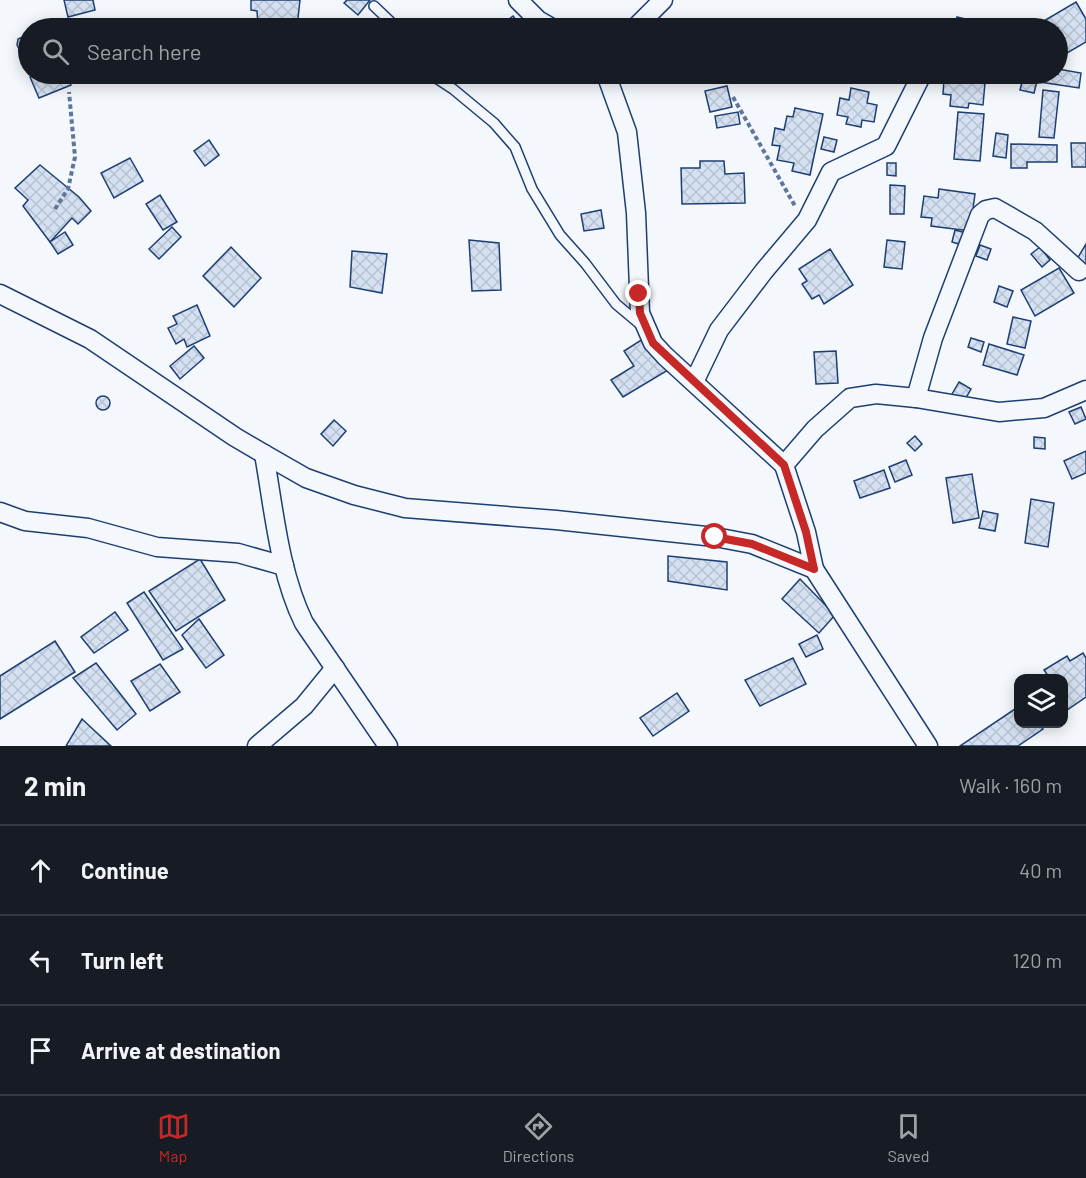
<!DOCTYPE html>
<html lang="en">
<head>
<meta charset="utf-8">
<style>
	body { margin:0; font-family:Barlow,sans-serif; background:#20242c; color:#f1f3f6 }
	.controls { position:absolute; right:18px; bottom:18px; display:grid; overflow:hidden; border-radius:12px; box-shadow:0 3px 15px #0003 }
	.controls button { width:54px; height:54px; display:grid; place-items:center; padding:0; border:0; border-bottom:2px solid #363941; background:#171b24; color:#f1f3f6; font:30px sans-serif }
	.stop { position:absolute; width:18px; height:18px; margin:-14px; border:4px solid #c62828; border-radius:50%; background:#fff }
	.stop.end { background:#c62828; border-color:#fff; box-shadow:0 2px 6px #0008 }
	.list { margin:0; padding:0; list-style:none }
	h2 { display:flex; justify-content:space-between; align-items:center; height:78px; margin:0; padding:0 24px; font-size:26px }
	h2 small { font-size:20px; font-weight:400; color:#9ea1a6 }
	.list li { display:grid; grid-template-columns:39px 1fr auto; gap:18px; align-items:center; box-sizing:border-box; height:90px; padding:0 24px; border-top:2px solid #363941 }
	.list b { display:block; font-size:22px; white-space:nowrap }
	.list em { font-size:20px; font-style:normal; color:#9ea1a6 }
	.icon { flex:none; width:33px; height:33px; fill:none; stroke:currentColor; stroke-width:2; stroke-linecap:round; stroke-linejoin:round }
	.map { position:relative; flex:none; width:1086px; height:746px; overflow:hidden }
	.search { position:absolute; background:#171b24; box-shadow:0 3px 15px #0003; left:18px; right:18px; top:18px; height:66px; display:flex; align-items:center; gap:15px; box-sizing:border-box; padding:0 21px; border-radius:33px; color:#9ea1a6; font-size:22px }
	.sheet { height:348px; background:#171b24 }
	nav { display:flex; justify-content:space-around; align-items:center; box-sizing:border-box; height:84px; border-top:2px solid #363941; background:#171b24; font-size:16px; color:#9ea1a6 }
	nav a { display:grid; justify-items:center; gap:3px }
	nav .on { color:#c62828 }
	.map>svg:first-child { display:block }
	.building { fill:url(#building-cross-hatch); stroke:#1d3f73; stroke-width:1.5 }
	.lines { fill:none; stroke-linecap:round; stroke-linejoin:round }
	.service-casing { stroke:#1d3f73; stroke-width:12 }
	.minor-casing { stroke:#1d3f73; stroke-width:21 }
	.path { stroke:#5e769c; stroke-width:4; stroke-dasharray:4.5 3; stroke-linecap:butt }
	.service { stroke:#f4f7fb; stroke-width:9 }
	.minor { stroke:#f4f7fb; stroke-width:18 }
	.route { stroke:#c62828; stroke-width:8 }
</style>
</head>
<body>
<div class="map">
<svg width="1086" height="746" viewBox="0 0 1086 746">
	<defs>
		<pattern id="building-cross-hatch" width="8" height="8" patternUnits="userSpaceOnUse" patternTransform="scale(1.5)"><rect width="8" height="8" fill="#d5e0f0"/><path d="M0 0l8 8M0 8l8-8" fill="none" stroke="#b6c1d1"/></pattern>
	</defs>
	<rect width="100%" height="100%" fill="#f4f7fb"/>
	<g class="building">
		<path d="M64 0H93L95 10 68 17Z"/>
		<path d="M251 0H300L297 27 258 24 257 11 251 10Z"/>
		<path d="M347 0H370L358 15 344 3Z"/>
		<path d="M1076 2 1086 19V42L1062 56 1058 48V28H1046L1042 22Z"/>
		<path d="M513 16 522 28H498Z"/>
		<path d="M957 17 1003 28H954Z"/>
		<path d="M97 21 99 28H72Z"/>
		<path d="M25 36 28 37V51L26 52 19 49 17 45 18 39Z"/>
		<path d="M1058 69 1081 73 1079 88 1040 82 1041 74H1058Z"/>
		<path d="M40 74H66L71 85 39 98 30 77Z"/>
		<path d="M954 74H971L970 81 985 83 983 105 969 103 968 108 950 106 951 95 943 94 944 79 954 80Z"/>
		<path d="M1023 78 1037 81 1034 93 1020 90Z"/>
		<path d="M727 86 732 107 710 112 705 91Z"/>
		<path d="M851 88 869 92 867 103 877 105 874 122 862 120 861 127 846 124 848 117 837 115 840 98 849 100Z"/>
		<path d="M1043 90 1059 92 1054 138 1039 137Z"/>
		<path d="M795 108 823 114 810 175 792 171 794 163 777 160 780 146 772 145 775 128 784 130 787 116 793 117Z"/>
		<path d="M738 112 740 124 717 128 715 116Z"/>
		<path d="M958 112 984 114 980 161 954 159Z"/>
		<path d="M996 133 1008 135 1006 158 993 156Z"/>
		<path d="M824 137 837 140 834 152 821 149Z"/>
		<path d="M209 140 219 155 205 166 194 151Z"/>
		<path d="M1071 143H1086V167H1072Z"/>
		<path d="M1011 144 1057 145V162H1027V168H1011Z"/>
		<path d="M130 158 143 181 114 198 101 173Z"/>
		<path d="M700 161H724L725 174 744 173 745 203 682 204 681 168H700Z"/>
		<path d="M887 163H896V176L887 175Z"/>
		<path d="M40 165 79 197 91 211 78 224 72 218 50 242 23 206 28 200 15 188Z"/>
		<path d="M890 185 905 186 904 214H890Z"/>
		<path d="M939 189 975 194 970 231 931 226 932 218 921 217 924 196 938 198Z"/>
		<path d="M160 195 177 222 163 230 146 204Z"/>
		<path d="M601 210 604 228 584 231 581 214Z"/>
		<path d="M172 227 181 237 159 259 149 249Z"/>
		<path d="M955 230 966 233 962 245 952 242Z"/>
		<path d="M65 232 73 245 58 254 50 242Z"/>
		<path d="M469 240 499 243 501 290 472 291Z"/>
		<path d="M887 240 905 242 902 269 884 267Z"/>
		<path d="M1086 244V265L1077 259Z"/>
		<path d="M980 245 991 249 987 260 976 256Z"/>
		<path d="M231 247 261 278 234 307 203 276Z"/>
		<path d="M1040 247 1050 260 1042 267 1031 254Z"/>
		<path d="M830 249 853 285 824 304 819 295 812 299 802 284 807 281 799 269Z"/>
		<path d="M352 251 387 254 382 293 350 287Z"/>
		<path d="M1059 268 1074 293 1035 316 1021 290Z"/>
		<path d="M999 286 1013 291 1007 307 994 302Z"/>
		<path d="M197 305 210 336 187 347 184 339 176 344 168 328 177 324 173 316Z"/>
		<path d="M1013 317 1031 321 1025 348 1007 344Z"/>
		<path d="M646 337 668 370 623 397 611 380 634 366 624 351Z"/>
		<path d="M971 338 984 342 981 352 968 347Z"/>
		<path d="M989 344 1024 355 1017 375 983 365Z"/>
		<path d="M194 346 204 358 180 379 170 366Z"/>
		<path d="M836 351 838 383 816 384 814 352Z"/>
		<path d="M959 382 971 389 963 403 951 396Z"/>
		<circle cx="103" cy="403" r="7"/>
		<path d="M1081 407 1086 419 1075 424 1069 412Z"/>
		<path d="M334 420 346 431 333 446 321 434Z"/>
		<path d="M915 436 922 444 915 451 907 443Z"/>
		<path d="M1034 437 1045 438V449L1034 448Z"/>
		<path d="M1086 451V473L1072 479 1064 461Z"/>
		<path d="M906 460 912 475 895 482 889 467Z"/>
		<path d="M884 470 890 488 860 498 854 481Z"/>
		<path d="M972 474 979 518 953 523 946 478Z"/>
		<path d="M1031 499 1054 503 1048 547 1025 543Z"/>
		<path d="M983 511 998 514 995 531 979 528Z"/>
		<path d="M668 556 727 562V590L668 581Z"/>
		<path d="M200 559 225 600 176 631 149 591Z"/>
		<path d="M800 579 835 615 819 633 782 599Z"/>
		<path d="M144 592 183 649 163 660 127 603Z"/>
		<path d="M115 612 128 630 94 653 81 637Z"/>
		<path d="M199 619 224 655 206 668 182 635Z"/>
		<path d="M817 635 823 649 806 657 799 644Z"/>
		<path d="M55 641 75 672 0 719V676Z"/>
		<path d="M1083 653 1086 658V697L1064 712V678H1047L1049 677 1044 670 1067 656 1070 661Z"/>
		<path d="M793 658 806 684 760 706 745 680Z"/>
		<path d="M96 663 136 714 117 730 73 678Z"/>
		<path d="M160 664 180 692 150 711 131 681Z"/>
		<path d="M677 693 689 711 653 736 640 718Z"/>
		<path d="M1018 707V724H1040L1043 729 1018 746H960Z"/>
		<path d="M82 719 111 746H66Z"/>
	</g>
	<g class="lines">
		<g class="service-casing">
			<g id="service">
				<path d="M374 6 397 28"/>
				<path d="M430 74 453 89 494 123 515 147 532 189 560 235 585 263 616 304 641 325"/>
			</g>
		</g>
		<g class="minor-casing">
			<g id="minor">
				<path d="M518 0 538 20 552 28"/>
				<path d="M635 28 663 0"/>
				<path d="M606 74 627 132 636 213 640 313 653 343 665 356 784 465"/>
				<path d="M0 294 90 339 235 437 264 454 306 478 354 495 405 508 556 520 715 537 752 544 814 569 928 746"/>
				<path d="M694 382 719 330 764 271 807 220 831 172 886 146 920 78"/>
				<path d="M916 398 933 338 980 215 986 210 995 208 1035 231 1079 271"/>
				<path d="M264 454C274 510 279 572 304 623L388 746"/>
				<path d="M0 512 25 521 88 528 157 547 238 553 284 566"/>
				<path d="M814 569 806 532 784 465 815 429 850 398 876 394 916 398 999 412 1044 408 1086 390"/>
				<path d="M257 746 304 706 335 668"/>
			</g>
		</g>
		<g class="path">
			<path d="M733 97 795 206"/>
			<path d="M55 209 68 189 75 157 69 92"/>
		</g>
		<use href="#service" class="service"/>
		<use href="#minor" class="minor"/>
	</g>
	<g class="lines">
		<path class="route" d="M639 294 640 313 653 343 784 465 806 532 814 569 752 544 715 537"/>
	</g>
</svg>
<div class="controls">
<button><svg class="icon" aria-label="layers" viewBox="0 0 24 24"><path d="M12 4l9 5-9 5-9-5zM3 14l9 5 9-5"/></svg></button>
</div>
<div class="stop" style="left:715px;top:537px"></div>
<div class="stop end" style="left:639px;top:294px"></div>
<div class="search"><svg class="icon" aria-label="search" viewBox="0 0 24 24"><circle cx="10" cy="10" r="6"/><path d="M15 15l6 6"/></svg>Search here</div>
</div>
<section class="sheet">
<h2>2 min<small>Walk · 160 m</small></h2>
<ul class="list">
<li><svg class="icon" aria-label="ahead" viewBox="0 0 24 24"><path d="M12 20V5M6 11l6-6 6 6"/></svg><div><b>Continue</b></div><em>40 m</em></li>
<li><svg class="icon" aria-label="left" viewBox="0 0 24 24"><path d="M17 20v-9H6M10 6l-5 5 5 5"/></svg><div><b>Turn left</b></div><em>120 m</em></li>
<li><svg class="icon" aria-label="arrive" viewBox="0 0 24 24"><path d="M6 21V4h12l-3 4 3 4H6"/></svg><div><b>Arrive at destination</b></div></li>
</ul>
</section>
<nav>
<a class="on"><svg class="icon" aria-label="map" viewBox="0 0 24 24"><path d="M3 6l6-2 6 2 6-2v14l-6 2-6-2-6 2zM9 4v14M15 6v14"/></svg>Map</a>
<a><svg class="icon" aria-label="directions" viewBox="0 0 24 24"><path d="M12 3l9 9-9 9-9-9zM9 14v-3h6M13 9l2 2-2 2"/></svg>Directions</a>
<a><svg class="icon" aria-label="saved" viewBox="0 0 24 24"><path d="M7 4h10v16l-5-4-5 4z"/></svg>Saved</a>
</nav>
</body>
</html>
